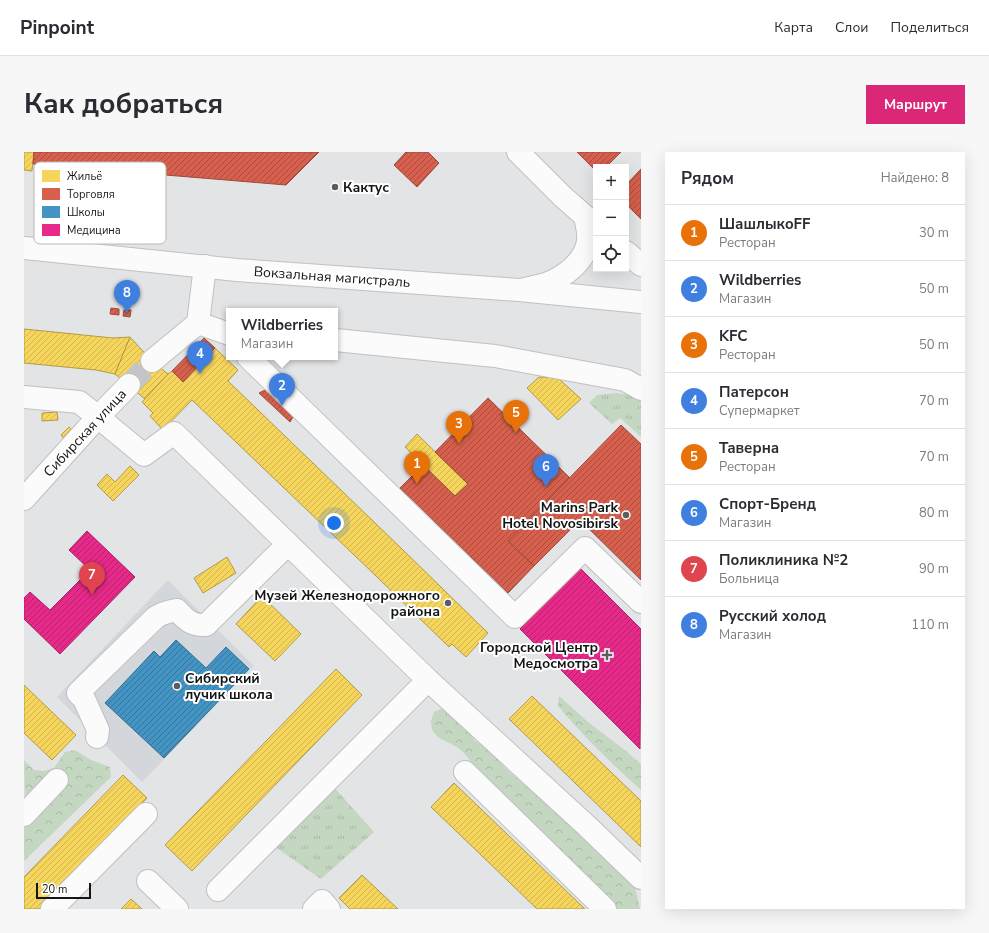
<!DOCTYPE html>
<html lang="ru">
<head>
<meta charset="utf-8">
<style>
	body { margin:0; font-family:"Nunito Sans",sans-serif; background:#f7f7f7; color:#2b2b33 }
	.controls { position:absolute; right:12px; top:12px; display:grid; overflow:hidden; border-radius:0px; box-shadow:0 4px 16px #0002 }
	.controls button { width:36px; height:36px; display:grid; place-items:center; padding:0; border:0; border-bottom:1px solid #e1e1e2; background:#fff; color:#2b2b33; font:20px sans-serif }
	.scale { position:absolute; left:12px; bottom:10px; width:55px; box-sizing:border-box; padding-left:4px; border:2px solid #141515; border-top:0; font-size:11px; line-height:14px; white-space:nowrap; color:#141515; -webkit-text-stroke:3px #fff; paint-order:stroke }
	.you { position:absolute; left:310px; top:371px; width:14px; height:14px; margin:-10px; border:3px solid #fff; border-radius:50%; background:#1a73e8; box-shadow:0 0 0 6px #1a73e833 }
	.badge { display:grid; place-items:center; width:26px; height:26px; border-radius:50%; background:#db2777; color:#fff; font-size:13px; font-weight:700 }
	.pin { position:absolute; translate:-50% -33px; filter:drop-shadow(0 1px 2px #0008) }
	.pin::after { content:''; position:absolute; top:21px; width:14px; height:12px; background:inherit; clip-path:polygon(0 0,100% 0,50% 100%) }
	.popup { position:absolute; left:202px; top:156px; width:112px; height:52px; box-sizing:border-box; display:grid; place-content:center; border-radius:0px; background:#fff; filter:drop-shadow(0 1px 3px #0005); font-size:13px; white-space:nowrap; color:#7c7c81 }
	.popup b { font-size:15px; color:#2b2b33 }
	.popup::after { content:''; position:absolute; left:50%; top:100%; margin-left:-8px; border:8px solid transparent; border-top-color:#fff }
	.list { margin:0; padding:0; list-style:none }
	h2 { display:flex; justify-content:space-between; align-items:center; height:52px; margin:0; padding:0 16px; font-size:17px }
	h2 small { font-size:13px; font-weight:400; color:#7c7c81 }
	.list li { display:grid; grid-template-columns:26px 1fr auto; gap:12px; align-items:center; box-sizing:border-box; height:56px; padding:0 16px; border-top:1px solid #e1e1e2 }
	.list b { display:block; font-size:15px; white-space:nowrap }
	.list p { margin:0; font-size:13px; white-space:nowrap; color:#7c7c81 }
	.list em { font-size:13px; font-style:normal; color:#7c7c81 }
	.icon { flex:none; width:22px; height:22px; fill:none; stroke:currentColor; stroke-width:2; stroke-linecap:round; stroke-linejoin:round }
	.map { position:relative; flex:none; width:617px; height:757px; overflow:hidden; border-radius:0px }
	header { display:flex; align-items:center; gap:24px; box-sizing:border-box; height:56px; padding:0 20px; background:#fff; border-bottom:1px solid #e1e1e2 }
	header strong { font-size:19px }
	nav { display:flex; gap:22px; margin-inline-start:auto; font-size:14px }
	.intro { display:flex; align-items:center; justify-content:space-between; box-sizing:border-box; height:96px; padding:0 24px }
	h1 { margin:0; font-size:28px }
	.button { padding:10px 18px; border-radius:0px; background:#db2777; color:#fff; font-size:14px; font-weight:700 }
	main { display:flex; gap:24px; padding:0 24px }
	aside { flex:1; background:#fff; border-radius:0px; box-shadow:0 4px 16px #0002 }
	.map>svg:first-child { display:block }
	.built { fill:#d3d7dc }
	.grass { fill:url(#grass-tufts) }
	.forest { fill:url(#forest-crowns) }
	.homes { fill:url(#homes-hatch); stroke:#b29b47 }
	.shops { fill:url(#shops-hatch); stroke:#9c4a3c }
	.schools { fill:url(#schools-hatch); stroke:#356d8f }
	.health { fill:url(#health-hatch); stroke:#a82367 }
	.lines { fill:none; stroke-linecap:round; stroke-linejoin:round }
	.minor-tunnel { stroke:#c4c5c6; stroke-width:22; stroke-dasharray:22 11; stroke-linecap:butt }
	.minor-casing { stroke:#c0c0c1; stroke-width:24 }
	.major-casing { stroke:#c0c0c1; stroke-width:24 }
	.minor { stroke:#fbfbfb; stroke-width:22 }
	.major { stroke:#fbfbfb; stroke-width:22 }
	.poi-dot { fill:#5c5d5e; stroke:#fff; stroke-width:1.5 }
	.labels { text-anchor:middle; dominant-baseline:central; stroke-width:4; stroke-linejoin:round; paint-order:stroke }
	.poi-label { font-size:14px; font-weight:bold; fill:#141515; stroke:#fff; text-anchor:end }
	.street-label { font-size:14px; fill:#141515; stroke:#fff }
	.key { fill:#fff; stroke:#b8b9b9; stroke-width:1 }
	.key-label { font-size:11px; fill:#141515 }
</style>
</head>
<body>
<header>
<strong>Pinpoint</strong>
<nav><a>Карта</a><a>Слои</a><a>Поделиться</a></nav>
</header>
<div class="intro"><h1>Как добраться</h1><a class="button">Маршрут</a></div>
<main>
<div class="map">
<svg width="617" height="757" viewBox="0 0 617 757">
	<defs>
		<pattern id="grass-tufts" width="24" height="20" patternUnits="userSpaceOnUse"><rect width="24" height="20" fill="#c4d7c1"/><path d="M3 7l-1-3M5 7V3M7 7l1-3M15 17l-1-3M17 17v-4M19 17l1-3" fill="none" stroke="#a8b8a5"/></pattern>
		<pattern id="forest-crowns" width="20" height="18" patternUnits="userSpaceOnUse"><rect width="20" height="18" fill="#c4d7c1"/><path d="M2 6a3 3 0 1 1 6 0M12 15a3 3 0 1 1 6 0" fill="none" stroke="#a8b8a5"/></pattern>
		<pattern id="homes-hatch" width="6" height="6" patternUnits="userSpaceOnUse"><rect width="6" height="6" fill="#f6d55c"/><path d="M-1 1l2-2M0 6l6-6M5 7l2-2" fill="none" stroke="#d2b64f"/></pattern>
		<pattern id="shops-hatch" width="6" height="6" patternUnits="userSpaceOnUse"><rect width="6" height="6" fill="#d6604d"/><path d="M-1 1l2-2M0 6l6-6M5 7l2-2" fill="none" stroke="#ac4e3f"/></pattern>
		<pattern id="schools-hatch" width="6" height="6" patternUnits="userSpaceOnUse"><rect width="6" height="6" fill="#4393c3"/><path d="M-1 1l2-2M0 6l6-6M5 7l2-2" fill="none" stroke="#37779d"/></pattern>
		<pattern id="health-hatch" width="6" height="6" patternUnits="userSpaceOnUse"><rect width="6" height="6" fill="#e7298a"/><path d="M-1 1l2-2M0 6l6-6M5 7l2-2" fill="none" stroke="#ba2270"/></pattern>
	</defs>
	<rect width="100%" height="100%" fill="#e3e4e5"/>
	<path class="built" d="M144 428 230 514 118 630 33 545Z"/>
	<g class="grass">
		<path d="M592 241 614 244 617 246V283L616 284 596 266 588 272 565 251 573 243Z"/>
		<path d="M308 633 350 680 297 727 247 692Z"/>
	</g>
	<g class="forest">
		<path d="M535 544 564 570 602 599 617 612V638C588 612 559 584 534 554Z"/>
		<path d="M419 556 440 575 452 590 470 600 476 607 481 616 518 648 563 684 581 707 605 724 610 731 616 757H572L467 634 441 602 433 595 415 586 408 578 407 569 410 560Z"/>
		<path d="M51 598 67 608 86 615 87 625 0 709V656L1 654 0 608 10 618 20 619 30 616 41 600Z"/>
	</g>
	<g class="homes">
		<path d="M0 0H10L8 19 0 18Z"/>
		<path d="M0 177 89 186 106 185 91 222 72 218 0 211Z"/>
		<path d="M106 185 128 209 144 222 121 247 91 222Z"/>
		<path d="M191 196 214 218 204 229 378 397 464 481 442 505 428 492 425 495 351 423 168 248 139 278 126 264 129 261 118 250 144 222 148 219 159 230Z"/>
		<path d="M515 225 534 226 557 247 534 268 503 236Z"/>
		<path d="M33 260 34 268 18 269V261Z"/>
		<path d="M45 275 49 279 40 287 37 283Z"/>
		<path d="M393 282 444 332 431 344 381 295Z"/>
		<path d="M587 303 617 332V392L557 334Z"/>
		<path d="M106 314 115 323 89 349 73 333 83 322 91 330Z"/>
		<path d="M203 405 212 421 179 441 170 426Z"/>
		<path d="M238 444 277 482 251 509 212 472Z"/>
		<path d="M312 517 338 543 168 719 141 693Z"/>
		<path d="M0 533 52 583 28 608 0 581Z"/>
		<path d="M508 544 617 649V695L485 567Z"/>
		<path d="M99 623 123 646 15 757H0V725Z"/>
		<path d="M430 631 561 757H513L457 703 407 655Z"/>
		<path d="M338 723 374 757H326L315 746Z"/>
		<path d="M107 747 118 757H97Z"/>
	</g>
	<g class="shops">
		<path d="M10 0H295L262 33 9 12Z"/>
		<path d="M382 0H404L415 11 393 35 370 13Z"/>
		<path d="M553 0H597L582 15H572V19Z"/>
		<path d="M617 17V67L602 52V33Z"/>
		<path d="M87 156 95 157V163L86 162Z"/>
		<path d="M100 158H107L106 165 99 164Z"/>
		<path d="M180 186 191 196 159 230 148 219Z"/>
		<path d="M243 237 269 258V265L266 270 235 241Z"/>
		<path d="M464 246 546 326 484 389 510 414 484 441 376 336 399 313 431 344 444 332 411 300Z"/>
		<path d="M597 273 617 292V428L556 368 510 414 484 389Z"/>
	</g>
	<path class="schools" d="M152 488 182 516 202 495 225 517 140 606 81 551 130 499 136 505Z"/>
	<g class="health">
		<path d="M63 379 111 425 36 502 0 467V446L6 440 26 458 66 418 45 398Z"/>
		<path d="M556 416 617 477 616 597 496 477Z"/>
	</g>
	<g class="lines">
		<path class="minor-tunnel" d="M105 233 128 209"/>
		<g class="minor-casing">
			<g id="minor">
				<path d="M494 0 538 44 571 73"/>
				<path d="M602 100 617 113"/>
				<path d="M497 138C505 136 514 134 522 132 540 125 561 110 564 89 565 81 563 73 561 65"/>
				<path d="M174 171 205 182"/>
				<path d="M311 188 471 204 601 228 617 237"/>
				<path d="M224 205 491 465 561 396 617 450"/>
				<path d="M128 209 174 171 181 114"/>
				<path d="M0 245 55 250 74 265 120 303 150 281 404 528 563 674 617 726"/>
				<path d="M0 347 74 265 105 233"/>
				<path d="M73 585 74 578 60 547 54 541 58 537 132 465C139 461 145 459 153 458 162 468 168 474 182 473L264 392"/>
				<path d="M441 620 581 757"/>
				<path d="M0 663 33 628"/>
				<path d="M124 729 153 757"/>
				<path d="M194 738 404 528"/>
				<path d="M28 757 122 662"/>
				<path d="M290 757 298 749 305 757"/>
			</g>
		</g>
		<g class="major-casing">
			<path id="major" d="M0 96 213 118 495 138 617 150"/>
		</g>
		<use href="#minor" class="minor"/>
		<use href="#major" class="major"/>
	</g>
	<g class="poi-dot">
		<circle cx="311" cy="35" r="4"/>
		<circle cx="602" cy="363" r="4"/>
		<circle cx="424" cy="451" r="4"/>
		<path d="M581 497h4v4h4v4h-4v4h-4v-4h-4v-4h4z"/>
		<circle cx="153" cy="534" r="4"/>
	</g>
	<g class="labels">
		<g class="poi-label">
			<text x="319" y="35" text-anchor="start">Кактус</text>
			<text x="594" y="355">Marins Park<tspan x="594" dy="16">Hotel Novosibirsk</tspan></text>
			<text x="416" y="443">Музей Железнодорожного<tspan x="416" dy="16">района</tspan></text>
			<text x="574" y="495">Городской Центр<tspan x="574" dy="16">Медосмотра</tspan></text>
			<text x="161" y="526" text-anchor="start">Сибирский<tspan x="161" dy="16">лучик школа</tspan></text>
		</g>
		<g class="street-label">
			<text transform="translate(308 125) rotate(4)">Вокзальная магистраль</text>
			<text transform="translate(61 281) rotate(-47)">Сибирская улица</text>
		</g>
	</g>
	<rect x="10" y="10" width="132" height="82" rx="6" class="key"/>
	<rect x="18" y="18" width="18" height="12" fill="#f6d55c"/>
	<rect x="18" y="36" width="18" height="12" fill="#d6604d"/>
	<rect x="18" y="54" width="18" height="12" fill="#4393c3"/>
	<rect x="18" y="72" width="18" height="12" fill="#e7298a"/>
	<g class="key-label">
		<text x="43" y="28">Жильё</text>
		<text x="43" y="46">Торговля</text>
		<text x="43" y="64">Школы</text>
		<text x="43" y="82">Медицина</text>
	</g>
</svg>
<div class="controls">
<button>+</button>
<button>−</button>
<button><svg class="icon" aria-label="locate" viewBox="0 0 24 24"><circle cx="12" cy="12" r="6"/><path d="M12 2v4M12 18v4M2 12h4M18 12h4"/></svg></button>
</div>
<div class="scale">20 m</div>
<div class="you"></div>
<div class="pin badge" style="left:393px;top:332px;background:#e8710a">1</div>
<div class="pin badge" style="left:258px;top:254px;background:#3f7fe0">2</div>
<div class="popup"><b>Wildberries</b>Магазин</div>
<div class="pin badge" style="left:435px;top:292px;background:#e8710a">3</div>
<div class="pin badge" style="left:176px;top:222px;background:#3f7fe0">4</div>
<div class="pin badge" style="left:492px;top:281px;background:#e8710a">5</div>
<div class="pin badge" style="left:522px;top:335px;background:#3f7fe0">6</div>
<div class="pin badge" style="left:68px;top:443px;background:#e0444e">7</div>
<div class="pin badge" style="left:103px;top:161px;background:#3f7fe0">8</div>
</div>
<aside>
<h2>Рядом<small>Найдено: 8</small></h2>
<ul class="list">
<li><span class="badge" style="background:#e8710a">1</span><div><b>ШашлыкoFF</b><p>Ресторан</p></div><em>30 m</em></li>
<li><span class="badge" style="background:#3f7fe0">2</span><div><b>Wildberries</b><p>Магазин</p></div><em>50 m</em></li>
<li><span class="badge" style="background:#e8710a">3</span><div><b>KFC</b><p>Ресторан</p></div><em>50 m</em></li>
<li><span class="badge" style="background:#3f7fe0">4</span><div><b>Патерсон</b><p>Супермаркет</p></div><em>70 m</em></li>
<li><span class="badge" style="background:#e8710a">5</span><div><b>Таверна</b><p>Ресторан</p></div><em>70 m</em></li>
<li><span class="badge" style="background:#3f7fe0">6</span><div><b>Спорт-Бренд</b><p>Магазин</p></div><em>80 m</em></li>
<li><span class="badge" style="background:#e0444e">7</span><div><b>Поликлиника №2</b><p>Больница</p></div><em>90 m</em></li>
<li><span class="badge" style="background:#3f7fe0">8</span><div><b>Русский холод</b><p>Магазин</p></div><em>110 m</em></li>
</ul>
</aside>
</main>
</body>
</html>
